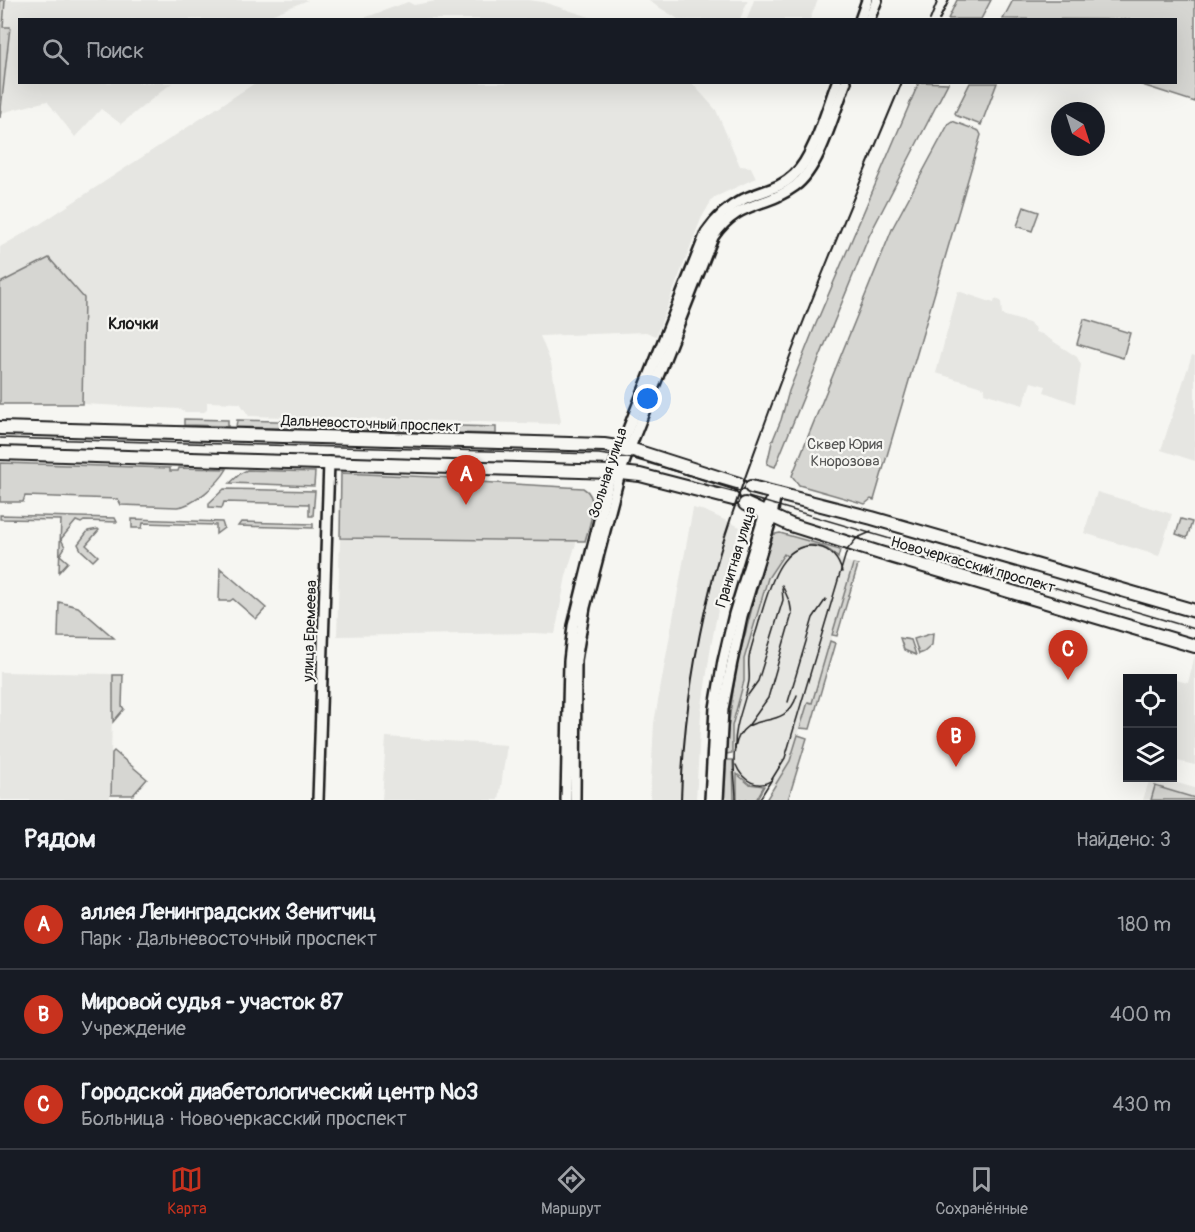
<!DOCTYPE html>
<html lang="ru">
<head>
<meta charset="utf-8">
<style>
	body { margin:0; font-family:Pangolin,sans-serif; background:#242831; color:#f1f3f6 }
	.controls { position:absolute; right:18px; bottom:18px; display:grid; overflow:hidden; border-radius:0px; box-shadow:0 6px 24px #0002 }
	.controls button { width:54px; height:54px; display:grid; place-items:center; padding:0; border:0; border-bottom:2px solid #363941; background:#171b24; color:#f1f3f6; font:30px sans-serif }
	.compass { position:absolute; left:1051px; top:102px; width:54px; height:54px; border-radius:50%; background:#171b24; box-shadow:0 6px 24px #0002; rotate:141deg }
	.you { position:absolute; left:648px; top:399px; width:21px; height:21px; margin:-15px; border:4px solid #fff; border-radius:50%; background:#1a73e8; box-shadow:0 0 0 9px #1a73e833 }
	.badge { display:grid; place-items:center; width:39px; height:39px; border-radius:50%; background:#c8321e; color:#fff; font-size:20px; font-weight:700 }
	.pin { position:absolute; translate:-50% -50px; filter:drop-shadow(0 2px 3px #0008) }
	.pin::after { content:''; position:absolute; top:32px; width:21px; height:18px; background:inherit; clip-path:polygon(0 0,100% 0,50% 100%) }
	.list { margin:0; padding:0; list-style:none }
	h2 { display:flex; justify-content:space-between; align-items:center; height:78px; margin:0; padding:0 24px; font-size:26px }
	h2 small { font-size:20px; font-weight:400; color:#9ea1a6 }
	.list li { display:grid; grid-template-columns:39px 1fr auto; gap:18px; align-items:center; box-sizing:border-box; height:90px; padding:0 24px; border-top:2px solid #363941 }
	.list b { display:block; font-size:22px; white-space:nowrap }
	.list p { margin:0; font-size:20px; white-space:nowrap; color:#9ea1a6 }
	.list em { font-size:20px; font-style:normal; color:#9ea1a6 }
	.icon { flex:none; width:33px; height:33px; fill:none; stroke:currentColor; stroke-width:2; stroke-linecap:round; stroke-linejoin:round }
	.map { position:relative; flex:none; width:1195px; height:800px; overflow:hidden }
	.search { position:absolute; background:#171b24; box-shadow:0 6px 24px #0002; left:18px; right:18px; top:18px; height:66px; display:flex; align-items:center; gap:15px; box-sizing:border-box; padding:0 21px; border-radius:0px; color:#9ea1a6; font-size:22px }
	.sheet { height:348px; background:#171b24 }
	nav { display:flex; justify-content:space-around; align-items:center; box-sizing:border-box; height:84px; border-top:2px solid #363941; background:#171b24; font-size:16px; color:#9ea1a6 }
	nav a { display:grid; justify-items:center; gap:3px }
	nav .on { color:#c8321e }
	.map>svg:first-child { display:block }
	.built { fill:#e6e6e2 }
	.green { fill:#d6d6d2; stroke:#797977; stroke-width:1.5 }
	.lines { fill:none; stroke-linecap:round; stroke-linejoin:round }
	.minor-casing { stroke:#1c1c1c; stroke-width:14 }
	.major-casing { stroke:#1c1c1c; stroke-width:16 }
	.minor { stroke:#f6f6f2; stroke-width:9 }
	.major { stroke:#f6f6f2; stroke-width:12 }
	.tram { stroke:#1c1c1c; stroke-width:1.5 }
	.rail { stroke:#1c1c1c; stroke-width:2 }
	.labels { text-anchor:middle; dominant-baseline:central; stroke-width:4.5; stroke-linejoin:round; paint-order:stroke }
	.street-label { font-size:15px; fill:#1c1c1c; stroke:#f6f6f2 }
	.park-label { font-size:15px; fill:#545453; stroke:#f6f6f2 }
	.neighbourhood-label { font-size:16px; font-weight:bold; fill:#1c1c1c; stroke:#f6f6f2 }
</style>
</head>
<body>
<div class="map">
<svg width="1195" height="800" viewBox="0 0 1195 800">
	<rect width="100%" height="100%" fill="#f6f6f2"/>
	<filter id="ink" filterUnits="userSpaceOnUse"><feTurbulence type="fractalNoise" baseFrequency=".0167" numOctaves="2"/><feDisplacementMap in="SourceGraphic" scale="12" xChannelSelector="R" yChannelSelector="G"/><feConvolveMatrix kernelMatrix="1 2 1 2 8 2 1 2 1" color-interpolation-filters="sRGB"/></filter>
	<g filter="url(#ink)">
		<g class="built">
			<path d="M5 0H308L261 19 20 20V82L172 83 121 124 101 109 75 137 47 101 1 113 10 28 3 27Z"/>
			<path d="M441 0H529L543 2 596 19H361L408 2 414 5Z"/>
			<path d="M647 0H748L740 19 680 20Z"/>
			<path d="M754 0H818L810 19H747Z"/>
			<path d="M255 83H692L716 110 740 166 751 167 756 178 713 198 701 219 656 336 646 332 540 336 551 363 561 421 559 424 249 416 240 403 207 402V410L204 412H185L180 409 82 404 84 298 49 258 0 283V247L40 224Z"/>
			<path d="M958 291 994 303 995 299 1001 301 1002 315 1029 323 1036 329 1035 332 1042 334 1077 357 1081 365 1075 403 1044 392 1046 386 1031 382 1023 405 984 393 985 388 936 373Z"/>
			<path d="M1192 355 1195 356V461L1161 450Z"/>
			<path d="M1097 492 1172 514 1159 556 1084 533Z"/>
			<path d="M693 508 705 511 740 527 722 589 711 646 701 713 696 800H650L654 723Z"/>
			<path d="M340 538 577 540 566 576 555 634 534 633 337 636Z"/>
			<path d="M813 544 829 549 838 558 853 564 812 703H808L790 761 775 785H754L745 782 733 770 732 726 744 681V659L771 572 785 554 787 555 799 546Z"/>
			<path d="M1195 655V765L1173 760 1172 679 1188 683Z"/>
			<path d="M0 672 113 674 110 800H0Z"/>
			<path d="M386 737 507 745 499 800H382Z"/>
			<path d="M1150 778H1159L1195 788V800H1143Z"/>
		</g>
		<g class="green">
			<path d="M0 0H5L3 27H10L0 118Z"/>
			<path d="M957 0H991L981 19H948Z"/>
			<path d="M1013 0H1195V102L1136 83 1176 82V20L1003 19Z"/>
			<path d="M919 82 948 83 869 236 775 467 767 464 772 442 781 420 789 391 815 326Z"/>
			<path d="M970 83H997L981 125 957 116 955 113Z"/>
			<path d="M952 121 979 131 981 135 874 500 871 499 865 504 799 485 792 476 893 227 949 123Z"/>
			<path d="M1024 207 1039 212 1032 231 1017 226Z"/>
			<path d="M49 258 84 298 82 404H0V283Z"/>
			<path d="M1084 319 1130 333 1123 358 1077 344Z"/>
			<path d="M184 419 228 420V426L184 425Z"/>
			<path d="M237 420 496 427V434L236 427Z"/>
			<path d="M0 463 170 468V471H178L179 468 227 469C219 483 194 506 177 507L121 505 118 499 25 496 23 502H0Z"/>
			<path d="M247 470 315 472 314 486 230 483 241 473Z"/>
			<path d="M341 473 455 478 478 482 583 488C601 498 589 526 585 541L340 538Z"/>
			<path d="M224 489 315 491 313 516H309V504L224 502 222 508 209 507V503Z"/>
			<path d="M0 515 115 518 117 522 84 521 81 523 76 521 61 539 65 547 60 555 68 562 59 572 61 520 0 519Z"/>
			<path d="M132 519 222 522 224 528 216 534V525L143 523 142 528H132Z"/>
			<path d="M1181 519 1192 522 1187 538 1176 534Z"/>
			<path d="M241 522 313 524V528L238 526Z"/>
			<path d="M98 529 99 530 86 545 98 556 93 561 81 550 78 544 88 531Z"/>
			<path d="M780 533 840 550 838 558C823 541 803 541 787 556L784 554 768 578 744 659V681L732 726V753L727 754 725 751 736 669 771 535Z"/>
			<path d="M853 564 858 565 837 636 832 635Z"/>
			<path d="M220 568 266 608 256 619 233 599 230 601H219Z"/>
			<path d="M59 602 78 607 114 638 58 637Z"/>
			<path d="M933 633 932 645 924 652 919 654 914 639Z"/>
			<path d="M900 638 911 640 916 655 904 650Z"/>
			<path d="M830 641 835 643 810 729 800 728 808 702 812 703Z"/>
			<path d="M113 675H123L122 706 124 709 113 722Z"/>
			<path d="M798 735 807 738 788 800H766L790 761Z"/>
			<path d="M114 751 147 779 133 795H111L112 753Z"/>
			<path d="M727 760H733L734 800H724L725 762Z"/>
			<path d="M737 774 749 784 764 786 756 800H737Z"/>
			<path d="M1155 786 1195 798V800H1151Z"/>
		</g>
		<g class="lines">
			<g class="minor-casing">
				<g id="minor">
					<path d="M860 20 867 0"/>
					<path d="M869 20 877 0"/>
					<path d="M318 800 329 462"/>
					<path d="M566 800 569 661 573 626 608 484 617 457 706 233C716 218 728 207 744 199 761 191 780 189 794 175 814 157 827 108 837 82"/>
					<path d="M575 800 576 660 585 607 620 473 713 237C739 199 764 209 795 186 820 168 834 112 846 82"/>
					<path d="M710 800 715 708 723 661 734 614 765 512 775 493"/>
					<path d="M718 800 723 709 732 662 742 616 772 517 775 497"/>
				</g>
			</g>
			<g class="major-casing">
				<g id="major">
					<path d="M0 428 604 445 630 449 739 484"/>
					<path d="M0 453 611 472 640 475 733 499"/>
					<path d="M751 487 872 518 1195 611"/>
					<path d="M745 504 791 525 880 553 1195 646"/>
				</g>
			</g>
			<use href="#minor" class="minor"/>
			<use href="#major" class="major"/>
			<g class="tram">
				<path d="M0 438 599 454 634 459 737 489"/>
				<path d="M748 497 1195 629"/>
				<path d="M748 695 758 681 783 600 782 588"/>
				<path d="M788 702 813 618 826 599"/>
				<path d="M748 726 768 698 792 614 790 603 782 585"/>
				<path d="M735 749C734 724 745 705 749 681 750 674 748 666 749 658 751 645 757 631 760 618 768 593 780 538 818 547 831 549 839 560 842 572"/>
				<path d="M736 765C742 780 758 791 773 779"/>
				<path d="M736 800C736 784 732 764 735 748 743 705 785 736 797 695"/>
				<path d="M759 800 785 758 847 550 857 538 871 532"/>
			</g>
			<g class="rail">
				<path d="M930 20 938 0"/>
				<path d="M939 20 949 0"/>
				<path d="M681 800C683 729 693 657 710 589 725 528 748 470 769 412 810 300 856 192 902 82"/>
			</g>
		</g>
	</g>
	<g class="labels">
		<g class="street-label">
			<text transform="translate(371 424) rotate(2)">Дальневосточный проспект</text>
			<text transform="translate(608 473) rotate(-72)">Зольная улица</text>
			<text transform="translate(736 557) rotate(-73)">Гранитная улица</text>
			<text transform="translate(973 565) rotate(16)">Новочеркасский проспект</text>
			<text transform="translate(310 631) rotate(-88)">улица Еремеева</text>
		</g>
		<g class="park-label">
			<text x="845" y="444">Сквер Юрия<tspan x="845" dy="17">Кнорозова</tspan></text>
		</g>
		<g class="neighbourhood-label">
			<text x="133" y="324">Клочки</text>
		</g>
	</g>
</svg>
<div class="controls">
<button><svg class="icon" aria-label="locate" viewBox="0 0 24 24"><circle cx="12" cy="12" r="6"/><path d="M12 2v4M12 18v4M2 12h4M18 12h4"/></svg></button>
<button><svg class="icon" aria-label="layers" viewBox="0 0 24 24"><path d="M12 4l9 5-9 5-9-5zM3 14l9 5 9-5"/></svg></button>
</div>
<svg class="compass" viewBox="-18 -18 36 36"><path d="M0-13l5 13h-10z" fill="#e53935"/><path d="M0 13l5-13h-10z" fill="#9ea1a6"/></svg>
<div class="you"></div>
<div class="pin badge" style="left:466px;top:505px">A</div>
<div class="pin badge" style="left:956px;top:767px">B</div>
<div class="pin badge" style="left:1068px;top:680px">C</div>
<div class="search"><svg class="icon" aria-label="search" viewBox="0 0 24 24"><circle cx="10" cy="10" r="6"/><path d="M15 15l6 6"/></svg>Поиск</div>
</div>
<section class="sheet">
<h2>Рядом<small>Найдено: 3</small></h2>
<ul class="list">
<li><span class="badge">A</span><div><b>аллея Ленинградских Зенитчиц</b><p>Парк · Дальневосточный проспект</p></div><em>180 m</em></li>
<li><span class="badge">B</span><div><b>Мировой судья - участок 87</b><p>Учреждение</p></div><em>400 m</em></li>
<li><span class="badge">C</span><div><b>Городской диабетологический центр №3</b><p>Больница · Новочеркасский проспект</p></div><em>430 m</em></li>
</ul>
</section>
<nav>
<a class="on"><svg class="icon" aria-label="map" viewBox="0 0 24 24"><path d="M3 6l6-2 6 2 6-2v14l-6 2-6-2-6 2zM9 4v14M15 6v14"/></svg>Карта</a>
<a><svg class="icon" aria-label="directions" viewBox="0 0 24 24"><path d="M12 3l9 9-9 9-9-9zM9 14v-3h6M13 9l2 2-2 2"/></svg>Маршрут</a>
<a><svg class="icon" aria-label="saved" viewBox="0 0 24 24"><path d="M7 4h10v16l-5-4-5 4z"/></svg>Сохранённые</a>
</nav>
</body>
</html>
